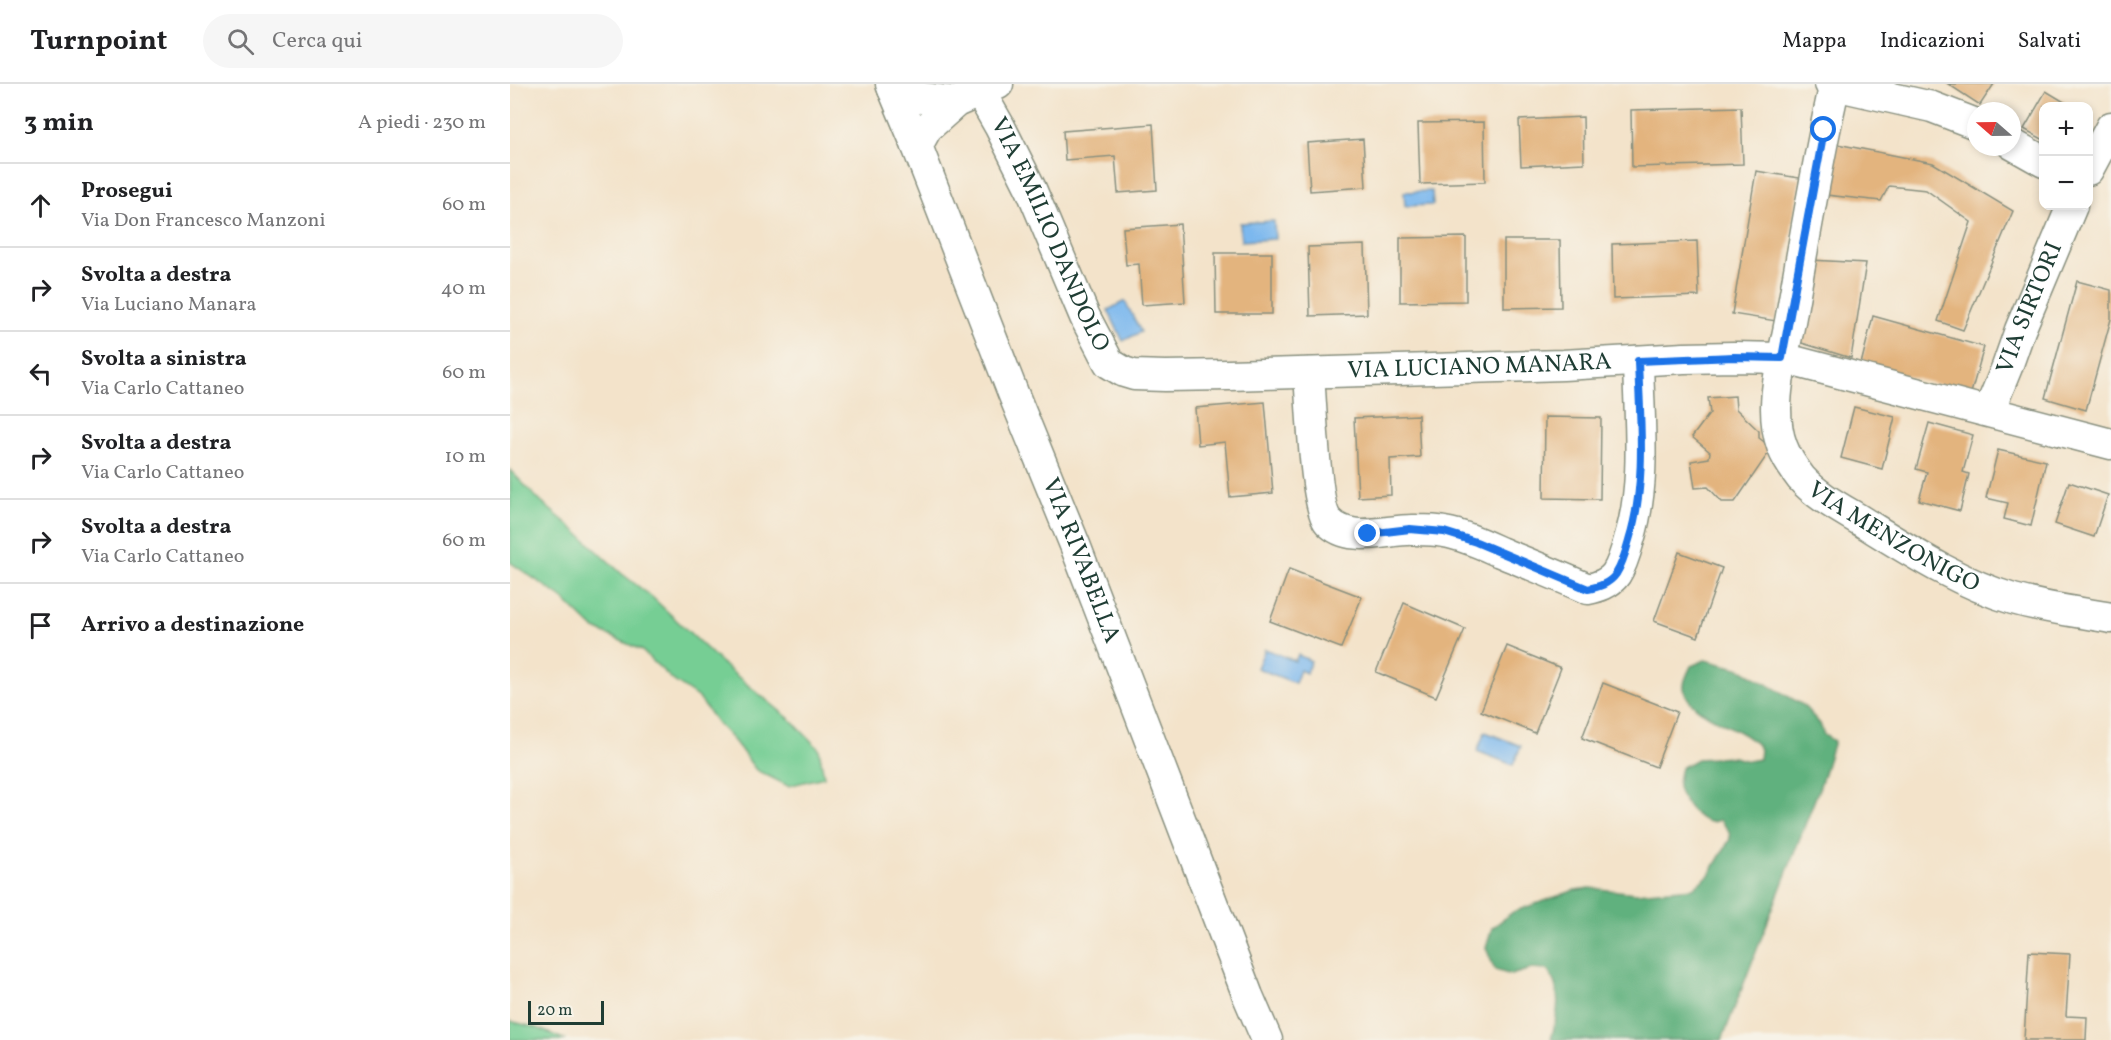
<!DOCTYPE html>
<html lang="it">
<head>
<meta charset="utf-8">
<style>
	body { margin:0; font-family:Vollkorn,serif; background:#f6f6f6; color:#202124 }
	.controls { position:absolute; right:18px; top:18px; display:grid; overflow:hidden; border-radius:12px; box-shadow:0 3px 9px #0003 }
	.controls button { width:54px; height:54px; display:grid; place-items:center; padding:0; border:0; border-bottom:2px solid #e0e0e0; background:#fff; color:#202124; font:30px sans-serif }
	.compass { position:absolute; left:1457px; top:18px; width:54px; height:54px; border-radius:50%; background:#fff; box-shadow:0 3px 9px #0003; rotate:290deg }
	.scale { position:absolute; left:18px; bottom:15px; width:76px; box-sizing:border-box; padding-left:6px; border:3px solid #1f3d34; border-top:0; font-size:16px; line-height:21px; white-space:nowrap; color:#1f3d34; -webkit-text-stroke:4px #f7f3e8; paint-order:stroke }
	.stop { position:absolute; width:18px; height:18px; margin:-14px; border:4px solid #1a73e8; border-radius:50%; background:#fff }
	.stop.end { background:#1a73e8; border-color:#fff; box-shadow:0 2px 6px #0008 }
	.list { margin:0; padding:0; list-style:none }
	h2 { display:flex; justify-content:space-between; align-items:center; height:78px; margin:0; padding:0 24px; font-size:26px }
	h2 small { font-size:20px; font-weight:400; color:#757577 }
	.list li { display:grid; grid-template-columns:39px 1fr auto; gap:18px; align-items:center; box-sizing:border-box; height:84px; padding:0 24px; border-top:2px solid #e0e0e0 }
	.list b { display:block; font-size:22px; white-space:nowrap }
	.list p { margin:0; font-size:20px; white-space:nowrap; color:#757577 }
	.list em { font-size:20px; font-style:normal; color:#757577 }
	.icon { flex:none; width:33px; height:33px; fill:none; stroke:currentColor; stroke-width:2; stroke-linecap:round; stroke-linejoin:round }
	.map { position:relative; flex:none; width:1601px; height:956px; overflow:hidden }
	header { display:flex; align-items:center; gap:36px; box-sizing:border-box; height:84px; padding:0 30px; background:#fff; border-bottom:2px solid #e0e0e0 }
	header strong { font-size:28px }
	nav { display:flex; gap:33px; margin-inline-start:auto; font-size:21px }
	.search { width:420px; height:54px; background:#f6f6f6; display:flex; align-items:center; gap:15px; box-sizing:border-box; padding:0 21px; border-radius:33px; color:#757577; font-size:22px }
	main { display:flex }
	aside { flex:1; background:#fff }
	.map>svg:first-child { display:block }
	.green { fill:#76ce94; stroke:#4a8664; stroke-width:1.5 }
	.forest { fill:#60b17e; stroke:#407759; stroke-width:1.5 }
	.water { fill:#7cb8ee; stroke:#4e7a91; stroke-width:1.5 }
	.building { fill:#e3b47e }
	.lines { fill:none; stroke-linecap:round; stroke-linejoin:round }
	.minor-casing { stroke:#89907f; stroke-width:33 }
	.minor { stroke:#fff; stroke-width:30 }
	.route { stroke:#1a73e8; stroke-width:8 }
	.labels { text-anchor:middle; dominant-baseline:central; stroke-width:5; stroke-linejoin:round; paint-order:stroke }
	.street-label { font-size:24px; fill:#1f3d34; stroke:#f7f3e8 }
</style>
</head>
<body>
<header>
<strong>Turnpoint</strong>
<div class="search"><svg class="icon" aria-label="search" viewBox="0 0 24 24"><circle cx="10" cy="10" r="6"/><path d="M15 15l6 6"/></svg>Cerca qui</div>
<nav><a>Mappa</a><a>Indicazioni</a><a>Salvati</a></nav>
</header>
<main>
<aside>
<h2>3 min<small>A piedi · 230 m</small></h2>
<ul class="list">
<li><svg class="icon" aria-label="ahead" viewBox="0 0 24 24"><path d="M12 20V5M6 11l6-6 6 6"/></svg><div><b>Prosegui</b><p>Via Don Francesco Manzoni</p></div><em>60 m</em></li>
<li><svg class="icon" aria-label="right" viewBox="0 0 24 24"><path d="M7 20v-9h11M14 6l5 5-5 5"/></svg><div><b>Svolta a destra</b><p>Via Luciano Manara</p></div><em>40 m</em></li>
<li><svg class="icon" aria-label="left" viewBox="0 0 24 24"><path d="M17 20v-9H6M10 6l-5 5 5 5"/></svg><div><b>Svolta a sinistra</b><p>Via Carlo Cattaneo</p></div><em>60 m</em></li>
<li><svg class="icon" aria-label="right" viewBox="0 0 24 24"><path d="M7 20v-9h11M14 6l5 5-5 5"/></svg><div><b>Svolta a destra</b><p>Via Carlo Cattaneo</p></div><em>10 m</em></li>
<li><svg class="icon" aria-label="right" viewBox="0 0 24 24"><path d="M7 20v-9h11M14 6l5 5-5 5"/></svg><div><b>Svolta a destra</b><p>Via Carlo Cattaneo</p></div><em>60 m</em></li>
<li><svg class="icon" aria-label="arrive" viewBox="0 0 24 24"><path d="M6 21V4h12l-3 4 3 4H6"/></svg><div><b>Arrivo a destinazione</b></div></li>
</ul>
</aside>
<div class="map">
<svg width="1601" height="956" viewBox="0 0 1601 956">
	<rect width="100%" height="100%" fill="#f7f3e8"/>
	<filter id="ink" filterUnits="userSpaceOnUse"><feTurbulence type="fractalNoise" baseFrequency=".0167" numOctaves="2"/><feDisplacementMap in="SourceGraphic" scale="12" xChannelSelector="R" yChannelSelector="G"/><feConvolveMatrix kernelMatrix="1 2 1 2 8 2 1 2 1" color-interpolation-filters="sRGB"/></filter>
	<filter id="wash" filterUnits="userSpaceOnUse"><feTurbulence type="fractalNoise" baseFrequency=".008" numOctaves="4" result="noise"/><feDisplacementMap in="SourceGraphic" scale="24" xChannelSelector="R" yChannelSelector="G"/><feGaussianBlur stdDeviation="1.35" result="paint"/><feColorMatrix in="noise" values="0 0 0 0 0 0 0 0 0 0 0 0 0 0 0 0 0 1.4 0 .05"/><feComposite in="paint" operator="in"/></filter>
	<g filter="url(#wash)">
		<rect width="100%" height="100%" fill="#f3e3ca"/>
		<g class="green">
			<path d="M0 386 31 418 66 447 111 489 142 513 216 583 281 636 309 665 314 693 278 702 246 686 225 658 207 639 189 614 164 597 131 566 83 544 51 513 0 478Z"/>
			<path d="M0 937 27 944 56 956H0Z"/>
		</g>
		<path class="forest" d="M1195 576 1231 585 1293 621 1310 640 1314 651 1324 657 1310 702 1212 956H1041C1047 933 1054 906 1037 886L1021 885 1001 891 985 886 976 864 982 844 1003 828 1065 806 1080 804 1126 809 1183 804 1199 791 1220 755 1219 747 1210 736C1207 737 1203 738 1200 738 1188 737 1170 715 1168 703 1168 697 1169 691 1171 684L1187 675 1223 673 1238 677 1249 675 1250 665C1236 642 1177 633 1174 604 1173 597 1178 589 1181 582Z"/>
		<g class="water">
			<path d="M922 107 923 121 895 122 894 108Z"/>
			<path d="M764 137 765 155 731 157 730 139Z"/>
			<path d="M615 217 631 248 613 257 598 226Z"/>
			<path d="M755 565 785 577 788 571 801 577 796 589 790 586 785 599 747 584Z"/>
			<path d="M975 648 1011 662 1003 681 967 667Z"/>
		</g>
		<g id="blocks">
			<g class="building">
				<path d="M1438 0H1484L1470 21Z"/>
				<path d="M1536 7 1561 22H1534V56L1514 45Z"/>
				<path d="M1231 23 1233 80 1122 83 1121 26Z"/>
				<path d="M1073 33 1074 79 1011 82 1009 36Z"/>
				<path d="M974 38 975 98 910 100 908 39Z"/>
				<path d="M643 40 647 106 608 109 605 72 555 76 553 47Z"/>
				<path d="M853 55 856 103 800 107 797 59Z"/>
				<path d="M1327 60 1423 79 1503 127 1453 246 1428 237 1461 138 1416 106 1379 102 1371 117 1316 111Z"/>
				<path d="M1246 87 1290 94 1266 237 1222 230Z"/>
				<path d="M670 140 675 218 632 221 629 180 616 181 613 144Z"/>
				<path d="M956 153V217L890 218V154Z"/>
				<path d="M994 156H1050L1051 223 994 224Z"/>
				<path d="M1187 157 1189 212 1103 215 1102 160Z"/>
				<path d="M855 161 857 230 800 232 798 163Z"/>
				<path d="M705 169H762V230H706Z"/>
				<path d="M1300 176 1356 179 1341 274 1285 257Z"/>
				<path d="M1567 197 1601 206V235L1576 326 1535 314Z"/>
				<path d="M1363 232 1474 263 1461 309 1351 280Z"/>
				<path d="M1225 312 1226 325 1249 347V354L1262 364 1225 418H1212L1198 403 1185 404 1181 377 1199 374 1200 368 1182 353 1200 329 1198 314Z"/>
				<path d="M755 318 763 409 720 413 715 358 688 361 685 324Z"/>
				<path d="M1344 323 1385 333 1372 385 1331 374Z"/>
				<path d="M908 331 910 373 880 375 881 411 848 413 844 334Z"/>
				<path d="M1035 333 1091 334 1090 415 1034 414Z"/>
				<path d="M1419 339 1463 351 1453 388 1459 390 1450 427 1409 416 1417 388 1406 385Z"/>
				<path d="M1488 366 1536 377 1521 442 1494 435 1498 419 1476 414Z"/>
				<path d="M1559 398 1598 411 1584 453 1545 440Z"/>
				<path d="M1169 468 1212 484 1188 553 1144 537Z"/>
				<path d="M779 485 852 513 831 564 760 537Z"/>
				<path d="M894 519 955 545 926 613 866 588Z"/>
				<path d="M997 562 1051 584 1025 649 971 627Z"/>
				<path d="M1093 599 1167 628 1146 683 1072 654Z"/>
				<path d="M1519 868 1560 870 1556 932 1577 933 1576 956H1514Z"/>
			</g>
		</g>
	</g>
	<g filter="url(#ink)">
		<use href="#blocks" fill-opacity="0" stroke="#89907f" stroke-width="1.5"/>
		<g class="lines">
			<g class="minor-casing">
				<g id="minor">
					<path id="s1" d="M381 0 407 62 503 309 565 461 738 912 757 956"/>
					<path d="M1320 0 1422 23 1466 40"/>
					<path id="s2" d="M1325 0C1307 77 1295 154 1281 232 1274 273 1257 321 1272 362 1276 373 1284 385 1291 394 1308 413 1332 425 1353 438 1400 467 1449 499 1503 515 1535 524 1568 528 1601 534"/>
					<path d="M383 5 404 13 446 18"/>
					<path id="s3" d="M470 8 490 43 521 105 575 233 599 279 614 288 624 291 655 292 719 291 1053 281 1174 274 1224 273 1272 274 1601 360"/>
					<path d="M1502 60 1534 78"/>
					<path d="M407 62 417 44 446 18 488 0"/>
					<path d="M1578 86 1601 43"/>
					<path d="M799 289C801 315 805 422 818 437 840 461 880 444 906 446 915 446 925 446 934 448 953 451 972 460 990 468 1019 480 1049 492 1078 505 1088 503 1099 500 1106 490 1112 481 1116 467 1119 456 1137 398 1129 337 1128 277"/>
					<path id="s4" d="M1479 327 1497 283 1510 246 1562 122"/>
				</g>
			</g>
			<use href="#minor" class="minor"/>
		</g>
	</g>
	<g class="lines" filter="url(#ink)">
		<path class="route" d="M858 450 900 445 934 448 966 458 1078 505C1088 503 1099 500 1106 490 1112 481 1116 467 1119 456 1137 398 1130 337 1128 277L1224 273 1272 274 1314 46"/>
	</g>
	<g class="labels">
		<g class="street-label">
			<text stroke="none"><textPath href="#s3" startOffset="159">VIA EMILIO DANDOLO</textPath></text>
			<text stroke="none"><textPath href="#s4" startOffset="111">VIA SIRTORI</textPath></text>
			<text stroke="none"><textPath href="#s3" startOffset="674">VIA LUCIANO MANARA</textPath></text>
			<text stroke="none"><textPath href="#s2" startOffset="516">VIA MENZONIGO</textPath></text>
			<text stroke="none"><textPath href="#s1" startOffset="513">VIA RIVABELLA</textPath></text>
		</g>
	</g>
</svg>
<div class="controls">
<button>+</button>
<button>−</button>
</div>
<svg class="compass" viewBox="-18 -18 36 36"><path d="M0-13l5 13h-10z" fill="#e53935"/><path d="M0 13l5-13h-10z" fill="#757577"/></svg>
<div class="scale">20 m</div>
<div class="stop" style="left:1314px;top:46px"></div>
<div class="stop end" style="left:858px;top:450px"></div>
</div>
</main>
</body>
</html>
